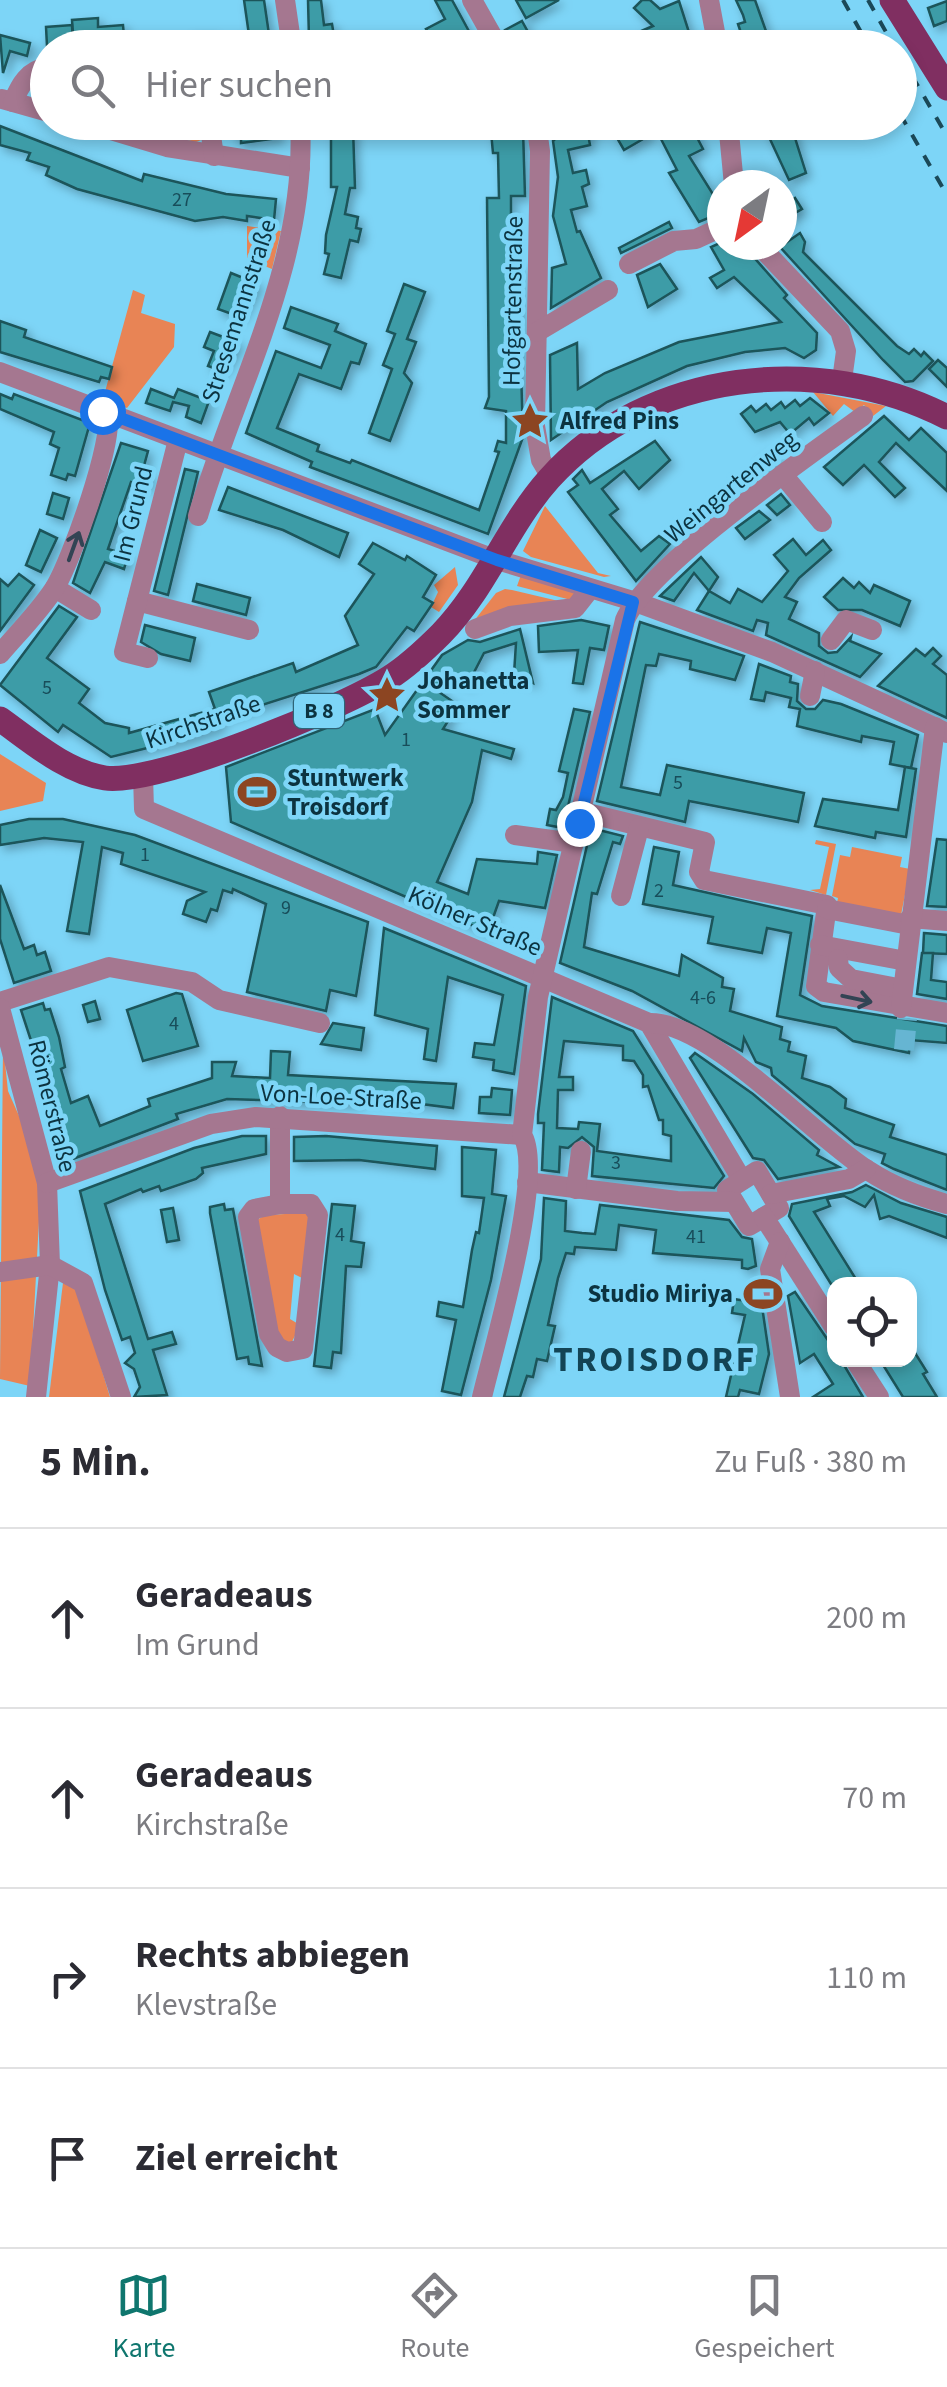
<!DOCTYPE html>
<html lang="de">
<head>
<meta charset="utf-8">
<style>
	body { margin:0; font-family:"Source Sans 3",sans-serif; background:#f2f2f3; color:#2b2b33 }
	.controls { position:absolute; right:30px; bottom:30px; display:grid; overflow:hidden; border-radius:20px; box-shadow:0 5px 15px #0003 }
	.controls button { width:90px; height:90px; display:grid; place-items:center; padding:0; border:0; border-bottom:2px solid #e1e1e2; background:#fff; color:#2b2b33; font:50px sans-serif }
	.compass { position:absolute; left:707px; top:170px; width:90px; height:90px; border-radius:50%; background:#fff; box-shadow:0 5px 15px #0003; rotate:213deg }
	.stop { position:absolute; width:30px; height:30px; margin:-22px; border:8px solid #1a73e8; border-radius:50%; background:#fff }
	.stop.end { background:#1a73e8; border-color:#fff; box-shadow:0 2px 10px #0008 }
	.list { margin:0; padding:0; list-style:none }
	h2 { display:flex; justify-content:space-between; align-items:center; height:130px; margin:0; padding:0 40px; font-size:42px }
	h2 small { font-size:32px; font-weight:400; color:#7c7c81 }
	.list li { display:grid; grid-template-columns:65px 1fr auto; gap:30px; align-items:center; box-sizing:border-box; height:180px; padding:0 40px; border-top:2px solid #e1e1e2 }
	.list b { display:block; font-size:38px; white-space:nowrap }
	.list p { margin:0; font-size:32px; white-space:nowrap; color:#7c7c81 }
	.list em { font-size:32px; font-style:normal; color:#7c7c81 }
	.icon { flex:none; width:55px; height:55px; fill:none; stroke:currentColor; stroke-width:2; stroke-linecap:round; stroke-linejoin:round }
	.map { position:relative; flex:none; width:947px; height:1397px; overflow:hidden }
	.search { position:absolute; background:#fff; box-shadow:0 5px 15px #0003; left:30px; right:30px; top:30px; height:110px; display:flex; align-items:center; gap:25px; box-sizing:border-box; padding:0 35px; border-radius:55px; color:#7c7c81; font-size:38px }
	.sheet { height:850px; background:#fff }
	nav { display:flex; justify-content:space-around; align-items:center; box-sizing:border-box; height:140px; border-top:2px solid #e1e1e2; background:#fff; font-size:28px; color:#7c7c81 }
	nav a { display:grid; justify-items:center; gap:5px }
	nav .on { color:#0f766e }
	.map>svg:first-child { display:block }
	.green { fill:#e88455 }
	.building { fill:#3d9ca7; stroke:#1c545a; stroke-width:2.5; fill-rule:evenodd; filter:url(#shadow) }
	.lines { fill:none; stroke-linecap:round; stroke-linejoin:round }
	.minor-tunnel { stroke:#66b5d2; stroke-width:20; stroke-dasharray:20 10; stroke-linecap:butt }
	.minor { stroke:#a57790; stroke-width:20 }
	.major { stroke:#802f61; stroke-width:25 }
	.rail { stroke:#1b4958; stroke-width:4; stroke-dasharray:12 12; stroke-linecap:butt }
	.oneway { stroke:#324454 }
	.route { stroke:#1a73e8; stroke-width:12 }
	.labels { text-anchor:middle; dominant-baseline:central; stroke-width:9; stroke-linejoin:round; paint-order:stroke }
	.number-label { font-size:20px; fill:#184d5a }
	.shield { fill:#7dd5f7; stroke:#2e6477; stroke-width:2.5 }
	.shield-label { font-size:22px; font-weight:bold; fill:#0c3340 }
	.street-label { font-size:25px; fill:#0c3340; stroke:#7dd5f7 }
	.poi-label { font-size:25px; font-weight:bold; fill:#0c3340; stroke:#7dd5f7; text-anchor:start }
	.district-label { font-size:35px; font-weight:bold; letter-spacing:2.5px; fill:#134455; stroke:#7dd5f7 }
</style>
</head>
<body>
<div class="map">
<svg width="947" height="1397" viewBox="0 0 947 1397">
	<defs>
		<filter id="shadow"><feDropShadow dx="4.5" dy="4.5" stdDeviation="5" flood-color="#0004"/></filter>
	</defs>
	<rect width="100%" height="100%" fill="#7dd5f7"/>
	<g class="green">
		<path d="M163 123H202L204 139 196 142 165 135Z"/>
		<path d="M247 226 281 231 272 269 247 259Z"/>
		<path d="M133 290 145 295 141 313 175 324 174 347 127 408 103 399Z"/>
		<path d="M813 392 886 406 873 416 864 405 855 412 844 404 833 416Z"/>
		<path d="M545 506 598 573 611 576 604 577 531 557 523 551Z"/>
		<path d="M455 567 458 585 439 612 431 607 438 592 434 585Z"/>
		<path d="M521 575 575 591V601L517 586Z"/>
		<path d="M505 589 512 590 567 603 470 626 496 593Z"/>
		<path d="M0 754 46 783 43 801 0 811Z"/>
		<path d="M816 840 836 844 826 895 810 890 820 889 829 847 815 844Z"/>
		<path d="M852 847 902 857 900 867 910 869 901 915 837 903 838 898 832 896 840 855 850 857Z"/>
		<path d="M3 1044 8 1091 27 1134 41 1184 30 1386 0 1379Z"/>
		<path d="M305 1213 309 1216 304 1279 294 1274 290 1319 300 1325 291 1344 276 1337 257 1220 265 1215Z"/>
		<path d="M63 1283 74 1286 81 1301 110 1397H49Z"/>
	</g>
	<g class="building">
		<path d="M244 0H264L271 48H189V34L212 33 213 40 249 35Z"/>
		<path d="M308 0H321L324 25 332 24 335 42 321 44 320 38 309 39Z"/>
		<path d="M435 0H452L471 35 458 39 451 32 434 42 426 29 445 19Z"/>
		<path d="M516 0H559L526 18Z"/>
		<path d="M642 0H650L660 9 679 1 694 48H646L639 32 653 26 634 8Z"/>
		<path d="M736 0H755L772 48H746L738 24 745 22 743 15Z"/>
		<path d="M947 1V21L934 26 928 8Z"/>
		<path d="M98 18V27L123 25 125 47H98L97 34 73 35 72 20Z"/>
		<path d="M522 21 528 32 531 48H513L505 30Z"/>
		<path d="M72 25 73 45 47 46 46 27Z"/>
		<path d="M0 35 30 43 27 56 10 51 3 73Z"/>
		<path d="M232 122H277L279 138 241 143V136L234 137Z"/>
		<path d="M555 122H601L588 134 590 145 568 150 573 173 586 170 589 184 582 187 587 206 571 210 577 232 580 231 601 278 551 308 552 268 566 264 553 216 558 177 553 141 563 131Z"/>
		<path d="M627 122H644L650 135 624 150 613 131Z"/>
		<path d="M762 122H790L806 173 789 180Z"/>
		<path d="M690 124 703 149 689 156 716 199 711 202 718 214 699 222 669 173 677 170 661 139Z"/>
		<path d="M0 126 142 181 144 174 226 194 276 199 274 220 247 216V221L223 217 195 221 77 189 46 175 49 167 27 160 30 153 0 145Z"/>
		<path d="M331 126 353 128 355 188H350L345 214 358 217 356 228 361 229 358 242 350 240 341 278 324 274 329 254 325 253 326 235 337 187H331Z"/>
		<path d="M523 129 525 196H511V238H507V265H518L523 437 488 534 310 467 312 462 246 433 276 351 321 368 330 345 284 328 291 307 338 324 335 331 366 344 359 364 351 362 341 389 299 374 277 428 319 445 317 451 350 463 352 460 479 510 499 452 495 451 498 441 506 443V411L485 408 489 397 487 198H499L498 153H493L491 132Z"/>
		<path d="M795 198 802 209 788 217 782 206Z"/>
		<path d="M669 222 672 228 621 253 619 248Z"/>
		<path d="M800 233 805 242 803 252 897 346 909 354 914 349 921 356 924 352 933 361 913 381 905 382 883 360 780 247Z"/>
		<path d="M722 242 743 245 787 295 784 298 817 333 816 350 804 358 785 348 745 352 687 366 607 402 551 440 550 355 577 343 578 389 605 373 679 342 781 322 734 277 717 288 710 278 724 270 711 247Z"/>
		<path d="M660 264 677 289 648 307 637 275Z"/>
		<path d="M231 273 258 284 240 317 218 309Z"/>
		<path d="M404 284 425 292 407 339 416 342 404 373 412 383 390 441 369 433 392 369 383 365 395 334 387 331Z"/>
		<path d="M0 321 26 330 24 337 112 367 109 379 101 377 99 382 0 352Z"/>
		<path d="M210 332 239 343 222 371 208 366 214 351 204 347Z"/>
		<path d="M938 360 947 368V387L929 369Z"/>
		<path d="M151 389 174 398 178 389 209 401 201 423 186 417 189 406 173 402 170 411 146 403Z"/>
		<path d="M0 394 12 399 14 394 90 423 75 476 68 474 66 480 51 475 59 448 50 444 54 432 0 409Z"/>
		<path d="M810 398 829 413 814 425 809 418 790 434 780 422 755 432 741 414 751 406 756 412 766 404 771 410 781 402 785 408 795 400 800 406Z"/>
		<path d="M884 416 909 440 921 428 947 453V491L896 443 879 462 905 488 895 497 864 465 843 485 824 467Z"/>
		<path d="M655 441 670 460 639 489 624 471 602 489 618 509 610 515 641 551 659 536 670 544 636 581 568 492 578 485 573 479 582 470 590 483Z"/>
		<path d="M121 443 148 451 142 473 150 475 147 487 131 482 108 549 128 555 124 569 105 562 90 593 73 583Z"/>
		<path d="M769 449 778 460 765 471 756 459Z"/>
		<path d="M185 469 198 472 168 595 154 591Z"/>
		<path d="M228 487 348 533 339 557 283 530 219 510Z"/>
		<path d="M728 487 735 493 685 534 682 531Z"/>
		<path d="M53 493 69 498 63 519 47 514Z"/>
		<path d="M781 494 790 505 777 515 767 505Z"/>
		<path d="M759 511 770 520 745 539 736 528Z"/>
		<path d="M40 530 57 538 41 572 26 565Z"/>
		<path d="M793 539 806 555 823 540 831 550 799 578 785 597 797 602 789 619 819 633V646L828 653 837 652 851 637 850 641 881 654 860 677 766 635 768 623 757 620 753 631 697 610 709 591 730 603 738 589 762 602 788 571 774 555Z"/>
		<path d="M373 543 405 560 407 556 436 575 423 597 433 603 414 631 407 627 376 667 359 674 218 719 221 726 188 738 111 757 63 725 58 732 0 685 59 606 77 617 47 658 89 689 79 703 105 723 129 728V733L215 709 209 692 293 663 296 672 358 645 345 616 374 574 359 564Z"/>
		<path d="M701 557 718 577 709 591 694 573 674 601 660 596Z"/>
		<path d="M19 574 34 585 0 631V579L8 586Z"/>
		<path d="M843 578 854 588 859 582 870 593 874 585 910 601 900 626 862 610H838L824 597Z"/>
		<path d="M197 584 250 598 246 615 193 601Z"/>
		<path d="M581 620 609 626 604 650 590 648 583 684 573 683 578 650 539 652 538 626Z"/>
		<path d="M640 622 744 656 735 680 690 669 691 661 659 654 656 666 646 665 621 787 660 795 667 765 804 793 798 822 689 801 685 822 597 801Z"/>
		<path d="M145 625 195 638 190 661 161 654 141 642Z"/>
		<path d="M520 629 533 683 514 674 516 643 484 653 468 684 449 673 436 690 458 705 443 729 514 749 511 759 482 750 472 802 437 882 468 894 477 859 537 864 538 852 557 855 545 908 499 901 488 932 231 822 226 767 375 709 385 735 442 655 468 640 480 642Z"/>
		<path d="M933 648 941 656 933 664 947 675V718L878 686 916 649 925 656Z"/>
		<path d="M759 664 791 676 790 682 798 684 797 701 806 709H815L823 700 841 704 918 735 911 768 890 764 894 742 862 736 861 742 797 726 800 709 789 707 791 698 766 692 764 701 751 699Z"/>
		<path d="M574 709 590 712 563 828 547 825 550 809 556 810 563 797 568 773 559 771Z"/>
		<path d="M905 767 916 769 906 837 876 832 875 838 815 826 823 799 898 810Z"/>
		<path d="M29 819H63L135 835 368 922 356 996 330 990 326 1011 247 992 266 904 233 889 232 893 223 890 217 911 211 909 206 922 183 914 187 901 205 892 121 864 123 853 102 847 89 934 67 931 83 842 44 838 0 845V825Z"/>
		<path d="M591 828 623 836 620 844 613 842 597 894 592 893 584 947 679 976 682 955 723 978 722 987 734 989 730 1011 782 1027 780 1039 790 1042 788 1051 806 1056 802 1078 830 1087 846 1099 845 1108 894 1125 890 1137 947 1155V1190L894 1169 882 1163 885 1154 855 1144 772 1075 771 1068 756 1062 744 1038 742 1051 632 991 560 963Z"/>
		<path d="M937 839 947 840V907L927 906Z"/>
		<path d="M654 847 679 852 673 885 812 916 800 995 822 1006 947 1026V1043L910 1040 909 1053 853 1041 836 1028 777 1016 791 933 767 928 762 953 708 943 713 917 643 904Z"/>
		<path d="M0 885 24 949 34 945 37 955 45 952 51 971 14 983 0 939Z"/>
		<path d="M384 928 526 986 514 1074 493 1070 494 1060 473 1057 475 1043 494 1045 503 995 448 977 436 1061 424 1059 428 1029 375 1015Z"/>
		<path d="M924 933 947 935V954L923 953Z"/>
		<path d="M922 953H933L931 980 947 982V999L917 994Z"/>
		<path d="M176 993 182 994 198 1046 143 1061 127 1010Z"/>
		<path d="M552 997 633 1031 724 1176 714 1188 592 1176 594 1147 582 1137 568 1148 560 1147 559 1172 542 1170 544 1123H538V1114ZM564 1041 623 1046V1060L634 1061 643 1075V1087L648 1086 659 1120H663V1134L671 1136V1161L597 1151 600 1124 579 1122 578 1129 557 1128 558 1090H573V1077H559Z"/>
		<path d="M95 1001 100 1019 88 1022 83 1005Z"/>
		<path d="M43 1003 45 1010 50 1009 59 1037 65 1067 61 1069 71 1103 88 1096 100 1126 150 1106 148 1099 212 1078V1062H236L232 1076 270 1078 271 1051 290 1052 288 1075 456 1084 453 1108 358 1096V1103L227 1099 176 1114 178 1119 70 1160 21 1010Z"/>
		<path d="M333 1023 364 1028 361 1050 321 1044Z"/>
		<path d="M695 1053 753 1094 819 1150 817 1155 839 1167 778 1179 764 1160 753 1158 690 1058Z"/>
		<path d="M492 1088 512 1090 510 1115 479 1113 480 1097H491Z"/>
		<path d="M242 1136H266V1154L202 1168 203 1173 196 1179 161 1191 159 1186 143 1192 141 1189 105 1204 148 1339 172 1332 176 1344 153 1350 167 1395 134 1397 140 1387 134 1369 125 1363 135 1353 130 1337 122 1340 105 1290 80 1191 194 1148Z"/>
		<path d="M326 1136 437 1146 435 1169 359 1160 294 1161V1137Z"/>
		<path d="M462 1147 496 1150 492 1194 506 1196 491 1280 461 1395 442 1391 456 1320 437 1316 439 1302 463 1307 472 1250 476 1232 479 1233 484 1198 462 1196Z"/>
		<path d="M866 1185 901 1203 947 1217V1238L889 1216 880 1219 874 1195 865 1207 844 1196 827 1199 830 1206 814 1212 859 1284H831L789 1216 792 1204 852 1192Z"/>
		<path d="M544 1198 566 1201 565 1231 582 1233 595 1234 600 1205 729 1220 742 1237 752 1239 756 1266 748 1269 742 1268V1260L653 1253 656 1230 619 1225 616 1250 575 1247 574 1254 566 1253 558 1278 548 1325 555 1326 547 1361 537 1359 533 1377 527 1376 520 1397H504L541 1259Z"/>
		<path d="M224 1204 225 1210 233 1209 262 1366 249 1364 248 1357 237 1359 210 1213V1207Z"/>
		<path d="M332 1204 355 1206 351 1241 364 1243 361 1267 346 1266 341 1353 333 1352 331 1368 314 1366Z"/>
		<path d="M173 1208 179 1240 167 1242 161 1210Z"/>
		<path d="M795 1292 834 1349V1360H841L863 1397H813L833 1384 814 1354 800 1363 788 1296Z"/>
		<path d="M734 1299 759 1303 763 1313 769 1354 759 1394 740 1390 738 1397H726L745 1315 732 1313Z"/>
		<path d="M910 1345 927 1372 923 1374 937 1397H903L880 1360H910Z"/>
	</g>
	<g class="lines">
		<path class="minor-tunnel" d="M904 1050 907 1018"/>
		<g class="minor">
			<path d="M285 0 292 48"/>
			<path d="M472 0 499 48"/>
			<path d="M709 0 718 48"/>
			<path d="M2 99 48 112"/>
			<path d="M13 102C20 85 28 70 48 67"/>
			<path d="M84 122 167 147 300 168"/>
			<path d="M209 122 214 156"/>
			<path d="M536 122 540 151 535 426 541 460 551 477"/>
			<path d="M728 122 734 185"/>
			<path d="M759 245 840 331 846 351 842 380"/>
			<path d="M629 264 674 241 696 239 722 227"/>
			<path d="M537 332 608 290"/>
			<path d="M0 372 497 560 633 601 772 652 947 733"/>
			<path d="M783 475 822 522"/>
			<path d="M198 516C236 387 308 261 300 122"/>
			<path d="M55 588 91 610"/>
			<path d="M137 601 249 630"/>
			<path d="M475 629 510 616 575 608 590 589"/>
			<path d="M831 640 846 620 872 630"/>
			<path d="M0 654C18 633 39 612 54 589 70 565 116 436 107 413"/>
			<path d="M148 658 124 652 178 440"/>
			<path d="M810 696 815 671"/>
			<path d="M143 775 144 809 649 1023 742 1180"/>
			<path d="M583 812 705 842 699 872 704 880 827 905 816 986 824 992 947 1013"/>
			<path d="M515 835 574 843"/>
			<path d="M621 896 639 828"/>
			<path d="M827 909 909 925"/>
			<path d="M910 918 947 921"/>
			<path d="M820 945 906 961"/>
			<path d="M838 959 839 968 851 979 903 989"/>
			<path d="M0 1002 109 967 192 982 219 1000 320 1023"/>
			<path d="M0 1008 47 1183 50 1265 36 1397"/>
			<path d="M901 1008 935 727"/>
			<path d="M649 1023C710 1021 814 1137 869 1171 892 1186 921 1197 947 1204"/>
			<path d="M280 1116V1204"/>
			<path d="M757 1171 779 1208 749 1226 727 1190Z"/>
			<path d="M527 1182 677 1201 734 1202"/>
			<path d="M47 1183 211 1124 256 1117 522 1135"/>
			<path d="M576 1189 581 1151"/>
			<path d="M771 1194 849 1179 866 1169"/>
			<path d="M280 1204H311L318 1215 303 1349 287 1352 277 1347 269 1334 248 1217 254 1209Z"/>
			<path d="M764 1217 834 1327"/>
			<path d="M780 1242 770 1269 790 1397"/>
			<path d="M0 1272 50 1265 83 1283 121 1397"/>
			<path d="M855 1360 879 1397"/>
			<path d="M482 1397C493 1350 546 1170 522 1135L538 997 625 620C648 566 810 455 863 416"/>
		</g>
		<g class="major">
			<path d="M892 0 947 88"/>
			<path d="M0 719C31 741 66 772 105 778 157 785 342 708 389 678 408 666 425 650 441 634 486 588 507 526 549 479 648 369 820 352 947 417"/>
		</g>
		<g class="rail">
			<path d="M843 0 870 48"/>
			<path d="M868 0 895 48"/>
			<path d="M900 55 947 136"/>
			<path d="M900 114 947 195"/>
		</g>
	</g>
	<defs><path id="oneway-shaft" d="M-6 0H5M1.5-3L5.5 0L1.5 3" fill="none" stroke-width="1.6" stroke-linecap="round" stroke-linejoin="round" transform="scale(2.5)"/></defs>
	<g class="oneway">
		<use href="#oneway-shaft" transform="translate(74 546) rotate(-70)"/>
		<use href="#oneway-shaft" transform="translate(857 999) rotate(12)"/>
	</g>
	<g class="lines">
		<path class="route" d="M102 411 497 560 633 602 579 823"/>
	</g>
	<defs>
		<g id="sight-bare" transform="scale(3)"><path d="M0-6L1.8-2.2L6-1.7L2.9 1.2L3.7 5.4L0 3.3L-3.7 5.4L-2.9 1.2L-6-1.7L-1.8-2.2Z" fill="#8c4522" stroke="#7dd5f7" stroke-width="2.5" paint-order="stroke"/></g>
		<g id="stadium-bare" transform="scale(3)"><path d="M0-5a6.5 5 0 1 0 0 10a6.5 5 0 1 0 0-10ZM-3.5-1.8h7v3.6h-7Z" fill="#8c4522" stroke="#7dd5f7" stroke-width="2.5" paint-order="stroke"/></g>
	</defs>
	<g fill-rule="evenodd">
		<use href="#sight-bare" x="530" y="421"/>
		<use href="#sight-bare" x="387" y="695"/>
		<use href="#stadium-bare" x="257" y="792"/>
		<use href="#stadium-bare" x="763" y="1294"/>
	</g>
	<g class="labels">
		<g class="number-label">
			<text x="182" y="200">27</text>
			<text x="47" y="688">5</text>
			<text x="406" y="740">1</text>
			<text x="678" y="783">5</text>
			<text x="145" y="855">1</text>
			<text x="659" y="891">2</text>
			<text x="286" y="908">9</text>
			<text x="703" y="998">4-6</text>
			<text x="174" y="1024">4</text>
			<text x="616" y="1163">3</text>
			<text x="340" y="1235">4</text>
			<text x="696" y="1237">41</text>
		</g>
		<rect class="shield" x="294" y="694" width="50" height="34" rx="8"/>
		<g class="shield-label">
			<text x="319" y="711">B 8</text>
		</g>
		<g class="street-label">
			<text transform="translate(513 301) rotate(-89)">Hofgartenstraße</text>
			<text transform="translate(239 311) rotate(-72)">Stresemannstraße</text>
			<text transform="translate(731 487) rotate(-39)">Weingartenweg</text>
			<text transform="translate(133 514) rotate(-76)">Im Grund</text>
			<text transform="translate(203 722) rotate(-19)">Kirchstraße</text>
			<text transform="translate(475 921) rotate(23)">Kölner Straße</text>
			<text transform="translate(341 1097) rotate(3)">Von-Loe-Straße</text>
			<text transform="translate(52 1106) rotate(76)">Römerstraße</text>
		</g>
		<g class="poi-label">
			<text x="560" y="421">Alfred Pins</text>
			<text x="417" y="681">Johanetta<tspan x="417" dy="29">Sommer</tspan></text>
			<text x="287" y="778">Stuntwerk<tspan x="287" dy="29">Troisdorf</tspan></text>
			<text x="733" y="1294" text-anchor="end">Studio Miriya</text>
		</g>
		<g class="district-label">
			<text x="655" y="1360">TROISDORF</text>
		</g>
	</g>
</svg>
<div class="controls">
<button><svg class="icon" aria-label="locate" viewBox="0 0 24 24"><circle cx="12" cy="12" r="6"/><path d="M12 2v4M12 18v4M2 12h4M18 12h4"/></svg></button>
</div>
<svg class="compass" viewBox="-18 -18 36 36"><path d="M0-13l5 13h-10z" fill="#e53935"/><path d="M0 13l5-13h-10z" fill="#7c7c81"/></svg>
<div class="stop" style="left:102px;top:411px"></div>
<div class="stop end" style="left:579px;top:823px"></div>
<div class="search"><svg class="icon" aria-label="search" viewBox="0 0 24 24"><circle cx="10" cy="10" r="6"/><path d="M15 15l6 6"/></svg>Hier suchen</div>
</div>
<section class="sheet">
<h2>5 Min.<small>Zu Fuß · 380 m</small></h2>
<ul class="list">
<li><svg class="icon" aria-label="ahead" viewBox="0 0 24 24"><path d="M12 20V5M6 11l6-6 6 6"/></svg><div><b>Geradeaus</b><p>Im Grund</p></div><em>200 m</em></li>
<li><svg class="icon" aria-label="ahead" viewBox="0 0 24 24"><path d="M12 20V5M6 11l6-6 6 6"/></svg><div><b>Geradeaus</b><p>Kirchstraße</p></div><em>70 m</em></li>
<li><svg class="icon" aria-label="right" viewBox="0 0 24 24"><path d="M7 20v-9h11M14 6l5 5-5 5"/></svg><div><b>Rechts abbiegen</b><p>Klevstraße</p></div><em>110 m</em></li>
<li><svg class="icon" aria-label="arrive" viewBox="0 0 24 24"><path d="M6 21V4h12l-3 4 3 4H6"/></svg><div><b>Ziel erreicht</b></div></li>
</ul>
</section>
<nav>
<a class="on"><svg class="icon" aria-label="map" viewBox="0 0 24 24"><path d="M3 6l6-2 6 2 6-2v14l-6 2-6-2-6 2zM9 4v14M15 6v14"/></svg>Karte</a>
<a><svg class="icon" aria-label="directions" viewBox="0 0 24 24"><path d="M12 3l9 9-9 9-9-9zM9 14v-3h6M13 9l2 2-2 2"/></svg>Route</a>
<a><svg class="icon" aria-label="saved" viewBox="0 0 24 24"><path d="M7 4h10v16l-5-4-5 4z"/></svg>Gespeichert</a>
</nav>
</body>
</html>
